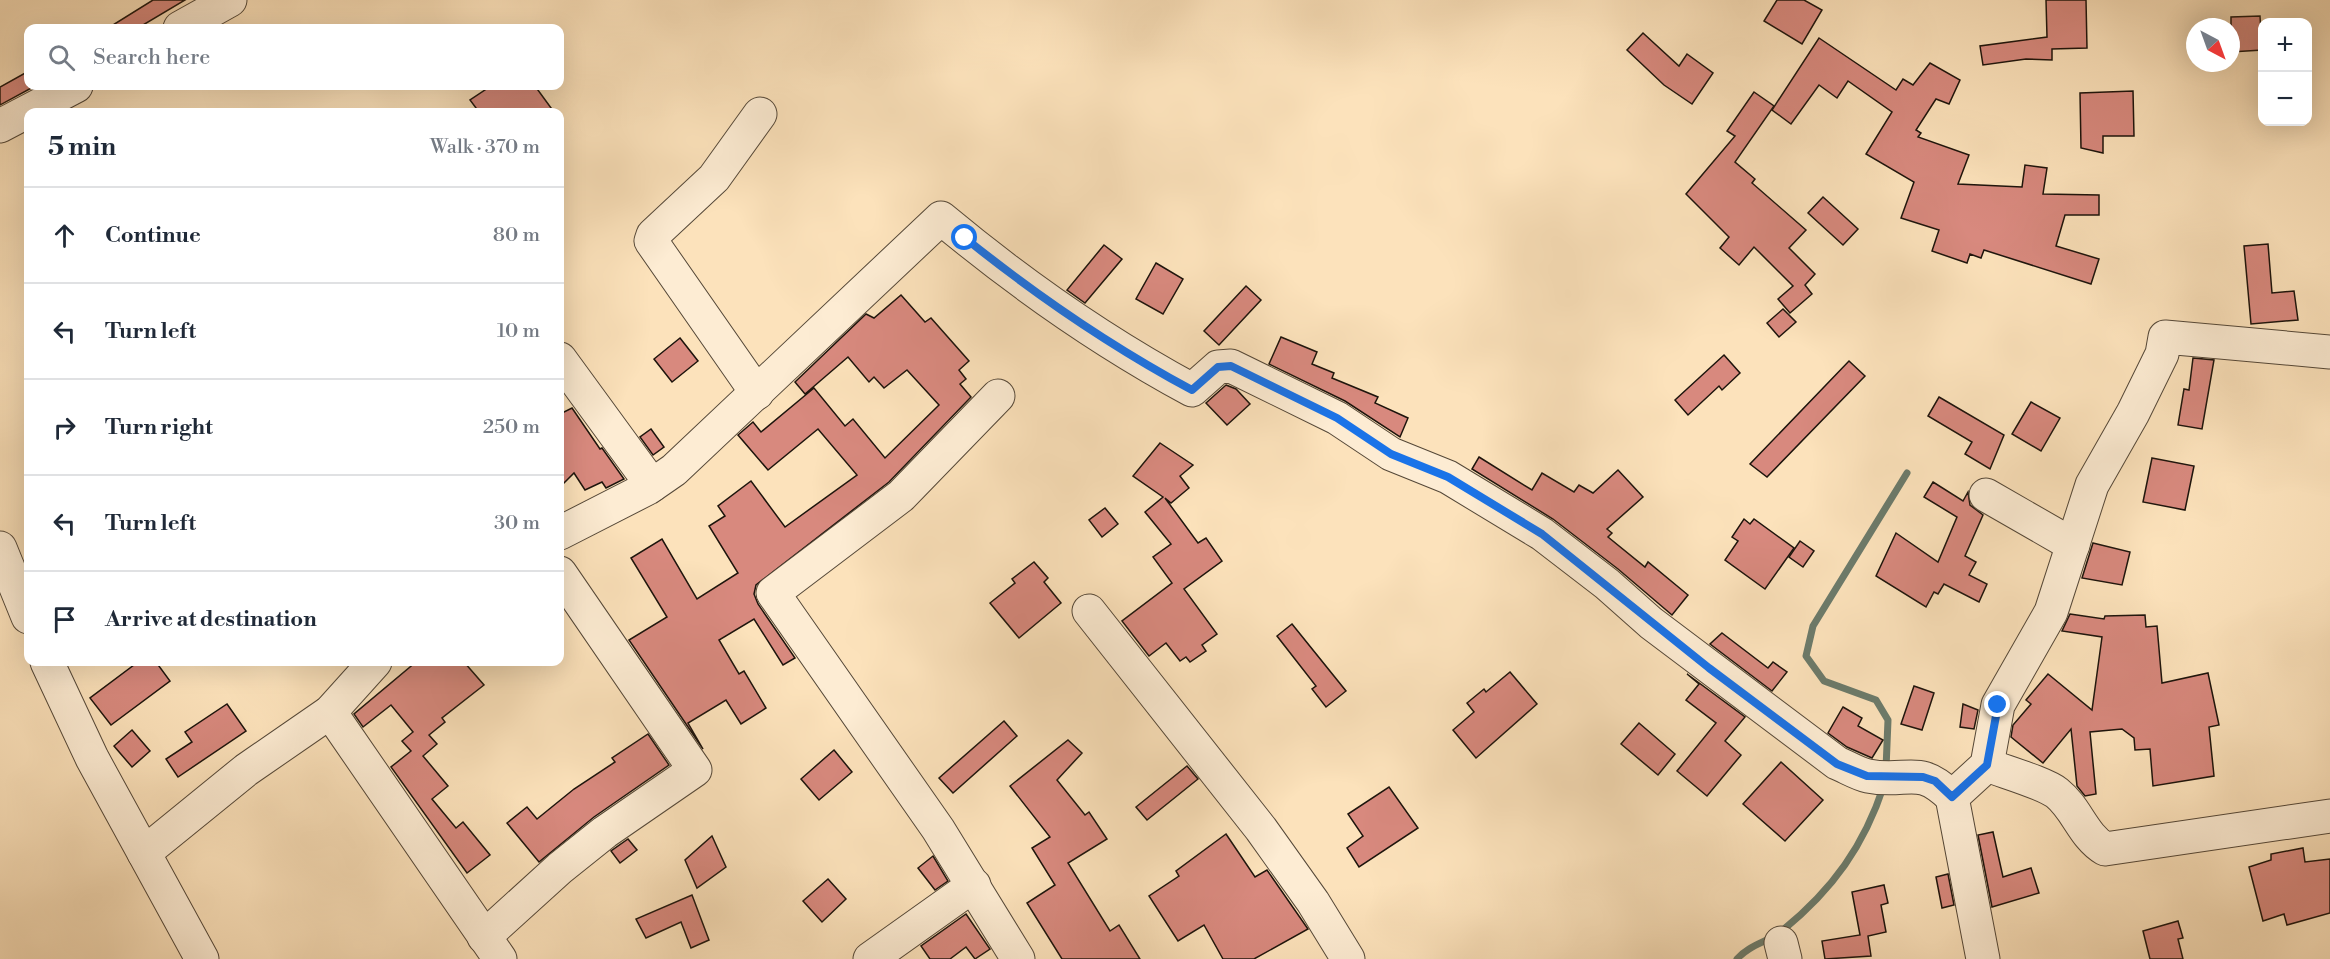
<!DOCTYPE html>
<html lang="en">
<head>
<meta charset="utf-8">
<style>
	body { margin:0; font-family:"Libre Bodoni",serif; background:#f6f6f7; color:#1f2937 }
	.controls { position:absolute; right:18px; top:18px; display:grid; overflow:hidden; border-radius:12px; box-shadow:0 6px 24px #0002 }
	.controls button { width:54px; height:54px; display:grid; place-items:center; padding:0; border:0; border-bottom:2px solid #e0e1e3; background:#fff; color:#1f2937; font:30px sans-serif }
	.compass { position:absolute; left:2186px; top:18px; width:54px; height:54px; border-radius:50%; background:#fff; box-shadow:0 6px 24px #0002; rotate:139deg }
	.stop { position:absolute; width:18px; height:18px; margin:-14px; border:4px solid #1a73e8; border-radius:50%; background:#fff }
	.stop.end { background:#1a73e8; border-color:#fff; box-shadow:0 2px 6px #0008 }
	.list { margin:0; padding:0; list-style:none }
	h2 { display:flex; justify-content:space-between; align-items:center; height:78px; margin:0; padding:0 24px; font-size:26px }
	h2 small { font-size:20px; font-weight:400; color:#747a83 }
	.list li { display:grid; grid-template-columns:39px 1fr auto; gap:18px; align-items:center; box-sizing:border-box; height:96px; padding:0 24px; border-top:2px solid #e0e1e3 }
	.list b { display:block; font-size:22px; white-space:nowrap }
	.list em { font-size:20px; font-style:normal; color:#747a83 }
	.icon { flex:none; width:33px; height:33px; fill:none; stroke:currentColor; stroke-width:2; stroke-linecap:round; stroke-linejoin:round }
	.map { position:relative; flex:none; width:2330px; height:959px; overflow:hidden }
	.search { position:absolute; background:#fff; box-shadow:0 6px 24px #0002; left:24px; top:24px; width:540px; height:66px; display:flex; align-items:center; gap:15px; box-sizing:border-box; padding:0 21px; border-radius:12px; color:#747a83; font-size:22px }
	.panel { position:absolute; background:#fff; box-shadow:0 6px 24px #0002; left:24px; top:108px; width:540px; height:558px; border-radius:12px }
	.map>svg:first-child { display:block }
	.lines { fill:none; stroke-linecap:round; stroke-linejoin:round }
	.stream { stroke:#6c7b6b; stroke-width:7 }
	.building { fill:#d8897e; stroke:#1d140c; stroke-width:1.5 }
	.minor-casing { stroke:#554838; stroke-width:35 }
	.minor { stroke:#fdecd3; stroke-width:33 }
	.route { stroke:#1a73e8; stroke-width:8 }
</style>
</head>
<body>
<div class="map">
<svg width="2330" height="959" viewBox="0 0 2330 959">
	<rect width="100%" height="100%" fill="#fce2bb"/>
	<filter id="stains"><feTurbulence type="fractalNoise" baseFrequency=".00333" numOctaves="4"/><feColorMatrix values="0 0 0 0 .2 0 0 0 0 .09 0 0 0 0 .02 0 0 0 .5 -.17"/></filter>
	<radialGradient id="worn" r=".72"><stop offset=".6" stop-color="#630" stop-opacity="0"/><stop offset="1" stop-color="#630" stop-opacity=".3"/></radialGradient>
	<g class="lines">
		<g class="stream">
			<path d="M1886 769 1888 720 1876 700 1824 681 1806 656 1813 626 1907 473"/>
			<path d="M1737 959C1750 944 1769 942 1783 930 1833 889 1864 846 1884 785"/>
		</g>
	</g>
	<g class="building">
		<path d="M153 0H185L138 28H108Z"/>
		<path d="M1777 0H1804L1822 10 1802 44 1764 21Z"/>
		<path d="M2046 0H2086L2087 48 2052 49V60L2026 59 1983 65 1980 46 2047 37Z"/>
		<path d="M2260 16 2262 50 2231 52V17Z"/>
		<path d="M1643 33 1679 66 1687 54 1713 73 1692 104 1664 85 1627 50Z"/>
		<path d="M1819 38 1896 90 1903 79 1913 85 1930 63 1960 80 1949 104 1936 99 1916 130 1921 133 1918 137 1969 155 1958 184 2022 187 2025 165 2047 168 2043 194 2099 195V215H2065L2056 246 2099 259 2091 284 1984 250 1981 258 1970 254 1967 263 1932 251 1939 230 1901 218 1914 182 1866 154 1892 112 1848 81 1837 98 1819 85 1791 124 1772 110Z"/>
		<path d="M27 72 28 86H35L0 105V87Z"/>
		<path d="M491 86H535L554 112H479L470 100Z"/>
		<path d="M2133 91 2134 136H2103V153L2081 148 2080 93Z"/>
		<path d="M1754 92 1774 106 1735 162 1755 179 1752 183 1806 230 1789 248 1815 274 1805 285 1812 294 1790 313 1778 299 1793 286 1754 247 1739 265 1720 248 1729 237 1686 194 1735 136 1727 131Z"/>
		<path d="M1823 197 1858 229 1843 245 1808 213Z"/>
		<path d="M2268 244 2272 293 2294 291 2298 320 2251 324 2244 246Z"/>
		<path d="M1104 245 1122 259 1085 303 1067 290Z"/>
		<path d="M1156 263 1183 279 1163 314 1136 299Z"/>
		<path d="M1246 286 1261 300 1219 345 1204 331Z"/>
		<path d="M901 295 925 322 931 318 969 361 959 370 966 379 960 384 971 397 889 482 756 585 754 594 758 604 795 658 783 665 754 619 719 640 739 674 744 671 766 708 741 724 726 700 688 723 703 749 629 640 667 617 631 558 662 539 697 599 738 573 709 526 725 516 718 506 751 481 785 527 857 475 818 429 768 470 738 435 753 422 761 432 814 388 845 426 853 419 885 458 939 405 907 370 884 388 874 377 869 382 848 357 805 394 795 382 866 314 874 318Z"/>
		<path d="M1783 309 1796 322 1779 337 1767 323Z"/>
		<path d="M1281 337 1317 352 1312 364 1334 373 1332 378 1378 397 1375 403 1408 418 1400 437 1345 401 1269 364Z"/>
		<path d="M680 338 698 361 672 382 654 359Z"/>
		<path d="M1724 355 1740 373 1722 390 1719 386 1688 415 1675 400Z"/>
		<path d="M2193 358 2214 360 2202 429 2178 425 2184 389 2189 390Z"/>
		<path d="M1849 361 1865 376 1767 477 1750 464Z"/>
		<path d="M1226 385 1236 389 1250 404 1227 425 1206 403Z"/>
		<path d="M1939 397 2004 435 1990 469 1965 454 1972 442 1928 416Z"/>
		<path d="M2031 402 2060 418 2041 451 2012 434Z"/>
		<path d="M572 408 600 449 602 448 624 479 606 488 602 482 585 490 574 473 560 487V414Z"/>
		<path d="M651 429 664 447 653 455 640 437Z"/>
		<path d="M1160 443 1193 465 1180 476 1189 488 1171 503 1165 498 1198 543 1206 538 1222 561 1184 589 1217 634 1202 645 1206 651 1190 662 1186 657 1180 661 1166 643 1149 656 1122 621 1172 583 1153 557 1171 544 1145 512 1163 497 1133 476Z"/>
		<path d="M1479 457 1532 490 1542 473 1574 492 1579 485 1593 493 1618 470 1643 497 1607 529 1612 533 1608 537 1645 567 1648 562 1688 595 1672 615 1618 569 1553 519 1472 469Z"/>
		<path d="M2152 458 2194 466 2185 510 2143 502Z"/>
		<path d="M1933 482 1963 501 1968 492 1970 505 1983 515 1965 556 1976 562 1969 575 1987 584 1979 602 1944 584 1938 594 1934 592 1926 607 1876 576 1896 533 1938 562 1957 517 1924 497Z"/>
		<path d="M1105 508 1118 524 1102 537 1089 520Z"/>
		<path d="M1744 519 1750 524 1754 519 1794 548 1765 589 1725 560 1738 541 1732 537Z"/>
		<path d="M1800 541 1814 551 1803 567 1789 557Z"/>
		<path d="M2093 543 2130 552 2122 585 2082 578Z"/>
		<path d="M1034 562 1048 578 1044 582 1061 603 1019 638 990 603 1015 583 1012 579Z"/>
		<path d="M2070 614 2104 619 2105 616 2145 615 2146 627 2157 626 2162 683 2208 673 2219 725 2209 727 2214 776 2153 786 2150 749 2135 750 2134 738 2122 729 2090 732 2096 794 2085 796 2077 786 2071 729 2043 763 2011 737 2013 725 2031 704 2026 700 2048 674 2092 710 2102 637 2062 631Z"/>
		<path d="M1292 624 1346 691 1326 707 1312 689 1316 686 1277 636Z"/>
		<path d="M1722 633 1768 668 1773 662 1787 672 1772 691 1710 644Z"/>
		<path d="M138 662H156L170 681 111 725 90 698Z"/>
		<path d="M416 662H464L484 685 442 718 445 722 429 735 437 744 423 756 448 786 432 799 456 828 463 822 490 855 467 873 391 767 411 751 402 741 413 732 391 705 363 727 354 714Z"/>
		<path d="M1510 672 1537 704 1476 758 1453 730 1474 712 1467 703 1484 689 1486 692Z"/>
		<path d="M1687 674 1745 717 1725 741 1741 755 1707 796 1677 771 1716 723 1686 700 1699 684Z"/>
		<path d="M1914 686 1934 693 1922 730 1901 724Z"/>
		<path d="M227 704 246 731 178 777 166 759 192 742 185 732Z"/>
		<path d="M1963 704 1978 710 1974 729 1960 727Z"/>
		<path d="M1843 707 1862 718 1858 726 1883 740 1872 758 1847 747 1828 733Z"/>
		<path d="M1004 721 1017 736 953 793 939 778Z"/>
		<path d="M1639 723 1675 754 1658 775 1621 744Z"/>
		<path d="M132 730 150 751 132 767 114 746Z"/>
		<path d="M648 734 669 765 594 817 539 862 507 823 527 807 537 819 574 789 615 762 612 758Z"/>
		<path d="M1068 740 1082 753 1057 780 1085 815 1089 812 1107 839 1068 863 1110 931 1119 925 1140 959H1062L1027 903 1055 885 1032 848 1050 837 1010 786Z"/>
		<path d="M834 750 852 772 819 800 801 779Z"/>
		<path d="M1781 762 1823 800 1785 841 1743 804Z"/>
		<path d="M1187 766 1198 779 1147 820 1136 807Z"/>
		<path d="M1389 787 1418 828 1359 867 1347 848 1363 836 1348 814Z"/>
		<path d="M1993 832 2003 877 2031 868 2039 893 1992 907 1978 835Z"/>
		<path d="M1226 834 1255 877 1267 870 1308 929 1254 959H1223L1204 925 1178 941 1149 896 1179 876 1176 871Z"/>
		<path d="M712 836 726 867 697 888 685 860Z"/>
		<path d="M628 839 637 850 620 863 611 851Z"/>
		<path d="M2303 848 2305 862 2330 859V913L2287 925 2284 914 2263 921 2249 867 2271 860V854Z"/>
		<path d="M933 856 948 881 935 890 918 868Z"/>
		<path d="M1948 874 1954 905 1942 908 1936 877Z"/>
		<path d="M828 879 846 899 822 922 803 901Z"/>
		<path d="M1884 885 1888 903 1881 905 1886 932 1868 936 1871 956 1825 959 1822 941 1860 935 1852 892Z"/>
		<path d="M692 895 709 940 691 948 681 922 646 938 636 919Z"/>
		<path d="M966 914 990 949 975 959 966 947 950 959H930L921 946Z"/>
		<path d="M2178 921 2183 938 2178 939 2183 959H2150L2143 931Z"/>
	</g>
	<g class="lines">
		<g class="minor-casing">
			<g id="minor">
				<path d="M180 28 230 0"/>
				<path d="M0 126 76 86"/>
				<path d="M560 359 652 485"/>
				<path d="M757 393 651 241 653 235 714 178 760 114"/>
				<path d="M998 396 901 496 773 593 938 829 1018 959"/>
				<path d="M1986 495 2073 545"/>
				<path d="M560 533 648 488 674 470 941 218C1019 283 1103 342 1192 390L1218 367 1231 366 1337 418 1391 454 1448 477 1542 534 1607 584 1651 623 1837 763C1847 767 1858 774 1868 776 1909 784 1917 763 1952 797"/>
				<path d="M0 548 28 617"/>
				<path d="M1089 611 1261 829 1313 902 1348 959"/>
				<path d="M47 662 92 758 202 959"/>
				<path d="M330 712 500 959"/>
				<path d="M1987 765C2005 772 2044 783 2057 793 2077 809 2083 836 2105 849L2330 816"/>
				<path d="M144 853 246 770 330 712 375 662"/>
				<path d="M484 937 560 868 605 832 695 770 560 573"/>
				<path d="M1781 943 1785 959"/>
				<path d="M870 959 974 885"/>
				<path d="M1983 959 1952 797 1987 765 1998 705 2051 612 2092 485 2133 413 2162 354 2165 337 2330 352"/>
			</g>
		</g>
		<use href="#minor" class="minor"/>
	</g>
	<g class="lines">
		<path class="route" d="M965 238C1036 295 1112 347 1192 390L1218 367 1231 366 1337 418 1391 454 1448 477 1542 534 1709 668 1837 764 1867 776 1923 777 1935 781 1952 797 1987 765 1998 705"/>
	</g>
	<rect width="100%" height="100%" filter="url(#stains)"/>
	<rect width="100%" height="100%" fill="url(#worn)"/>
</svg>
<div class="controls">
<button>+</button>
<button>−</button>
</div>
<svg class="compass" viewBox="-18 -18 36 36"><path d="M0-13l5 13h-10z" fill="#e53935"/><path d="M0 13l5-13h-10z" fill="#747a83"/></svg>
<div class="stop" style="left:965px;top:238px"></div>
<div class="stop end" style="left:1998px;top:705px"></div>
<div class="search"><svg class="icon" aria-label="search" viewBox="0 0 24 24"><circle cx="10" cy="10" r="6"/><path d="M15 15l6 6"/></svg>Search here</div>
<section class="panel">
<h2>5 min<small>Walk · 370 m</small></h2>
<ul class="list">
<li><svg class="icon" aria-label="ahead" viewBox="0 0 24 24"><path d="M12 20V5M6 11l6-6 6 6"/></svg><div><b>Continue</b></div><em>80 m</em></li>
<li><svg class="icon" aria-label="left" viewBox="0 0 24 24"><path d="M17 20v-9H6M10 6l-5 5 5 5"/></svg><div><b>Turn left</b></div><em>10 m</em></li>
<li><svg class="icon" aria-label="right" viewBox="0 0 24 24"><path d="M7 20v-9h11M14 6l5 5-5 5"/></svg><div><b>Turn right</b></div><em>250 m</em></li>
<li><svg class="icon" aria-label="left" viewBox="0 0 24 24"><path d="M17 20v-9H6M10 6l-5 5 5 5"/></svg><div><b>Turn left</b></div><em>30 m</em></li>
<li><svg class="icon" aria-label="arrive" viewBox="0 0 24 24"><path d="M6 21V4h12l-3 4 3 4H6"/></svg><div><b>Arrive at destination</b></div></li>
</ul>
</section>
</div>
</body>
</html>
